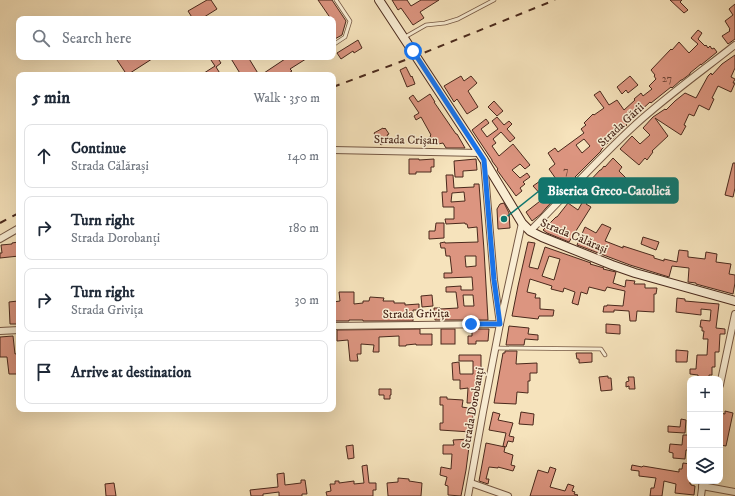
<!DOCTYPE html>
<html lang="en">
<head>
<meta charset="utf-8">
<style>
	body { margin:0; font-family:"IM FELL DW Pica",serif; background:#f2f2f3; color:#1f2937 }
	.controls { position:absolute; right:12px; bottom:12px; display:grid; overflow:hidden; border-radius:8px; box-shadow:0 4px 16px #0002 }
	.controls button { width:36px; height:36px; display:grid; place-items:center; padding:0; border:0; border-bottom:1px solid #e0e1e3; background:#fff; color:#1f2937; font:20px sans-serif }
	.stop { position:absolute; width:12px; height:12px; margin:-9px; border:3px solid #1a73e8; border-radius:50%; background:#fff }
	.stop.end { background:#1a73e8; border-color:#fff; box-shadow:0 1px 4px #0008 }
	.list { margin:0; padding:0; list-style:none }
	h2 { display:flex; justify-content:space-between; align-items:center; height:52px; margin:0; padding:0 16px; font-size:17px }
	h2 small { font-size:13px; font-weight:400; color:#747a83 }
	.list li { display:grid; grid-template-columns:26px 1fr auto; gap:12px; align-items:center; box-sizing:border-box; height:64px; margin:0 8px 8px; padding:0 8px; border:1px solid #e0e1e3; border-radius:8px }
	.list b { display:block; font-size:15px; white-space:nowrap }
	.list p { margin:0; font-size:13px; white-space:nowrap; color:#747a83 }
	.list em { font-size:13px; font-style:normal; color:#747a83 }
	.icon { flex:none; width:22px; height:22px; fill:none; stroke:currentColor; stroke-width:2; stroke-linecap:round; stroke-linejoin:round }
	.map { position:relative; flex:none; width:735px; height:496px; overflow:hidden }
	.search { position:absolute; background:#fff; box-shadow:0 4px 16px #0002; left:16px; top:16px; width:320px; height:44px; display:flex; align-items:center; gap:10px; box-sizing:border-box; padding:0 14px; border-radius:8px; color:#747a83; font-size:15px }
	.panel { position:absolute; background:#fff; box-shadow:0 4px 16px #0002; left:16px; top:72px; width:320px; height:340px; border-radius:8px }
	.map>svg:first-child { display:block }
	.building { fill:#dc9580; stroke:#4a291c; fill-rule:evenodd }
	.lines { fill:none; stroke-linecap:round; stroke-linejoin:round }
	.lane-casing { stroke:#755844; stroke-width:4.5 }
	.street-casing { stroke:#755844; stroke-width:8 }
	.secondary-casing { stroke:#4a291c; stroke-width:10 }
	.lane { stroke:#f9edd3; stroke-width:3 }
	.street { stroke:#f9edd3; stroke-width:6 }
	.secondary { stroke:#f9edd3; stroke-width:8 }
	.rail { stroke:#4a291c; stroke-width:2; stroke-dasharray:7 7; stroke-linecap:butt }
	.route { stroke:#1a73e8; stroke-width:5 }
	.labels { text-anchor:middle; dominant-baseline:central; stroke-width:3; stroke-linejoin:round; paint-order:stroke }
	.number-label { font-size:10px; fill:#6e4435 }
	.street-label { font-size:12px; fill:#4a291c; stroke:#f9edd3 }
	.leader { fill:none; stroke:#0f766e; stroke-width:1.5 }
	.callout-dot { fill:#0f766e; stroke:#f9edd3; stroke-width:1.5 }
	.callout { fill:#0f766e; stroke:#0f766e; stroke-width:1.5 }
	.callout-label { font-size:13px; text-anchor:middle; font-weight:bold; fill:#fff }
</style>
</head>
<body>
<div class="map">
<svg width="735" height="496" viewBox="0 0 735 496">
	<rect width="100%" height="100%" fill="#f6e3bc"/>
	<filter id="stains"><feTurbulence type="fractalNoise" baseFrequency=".005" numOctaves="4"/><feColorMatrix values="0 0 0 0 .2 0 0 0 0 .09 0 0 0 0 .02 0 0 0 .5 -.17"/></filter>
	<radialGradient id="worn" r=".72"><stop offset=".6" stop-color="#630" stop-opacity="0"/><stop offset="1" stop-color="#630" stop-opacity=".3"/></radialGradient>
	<g class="building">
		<path d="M207 0H211L217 9 201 19H193L188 11Z"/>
		<path d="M318 0H332L346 21 342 35 333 40 334 23 333 19H331Z"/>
		<path d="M392 0H407L411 6 421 0H439L420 12 424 18 413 25 401 8 398 10Z"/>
		<path d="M670 0H682L680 2 688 10 684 13Z"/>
		<path d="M735 4V39L728 44 722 36 730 31 729 30 730 29 725 21 733 15 729 9Z"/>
		<path d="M698 30 702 33 698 39 705 46 706 45 708 48 710 46 712 49 714 48 717 52 701 65V64L690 73V74L682 80H681L672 88 671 87 651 103 650 102 626 124 627 125 615 135 616 136 608 143 601 150V151L575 177H576L568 185 546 208 541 214 532 221 526 212 544 198 533 186 540 181 547 190 549 186 556 179 549 169 555 164 548 153 555 148 558 152 584 133 581 129 586 125 584 123 593 114 594 115 604 108 594 95 600 91 609 105 617 100 624 110 635 100 634 99 641 93 643 96 652 89 649 86 656 79 654 76 655 75 651 70 671 49 672 50 679 42 689 53 698 44 691 38ZM584 139 590 146 582 153 576 145Z"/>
		<path d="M358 40 362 48 354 53 353 51 341 59 337 53Z"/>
		<path d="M735 55V68L731 77 735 79 733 83H735L731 92 718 86 712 98 714 99 709 110 699 105 694 116 689 114 684 125 686 126 681 135 655 118 668 136 652 151 653 152 647 160 645 158 639 165 620 149 632 136 640 144 650 135 643 128 653 117 665 109 666 110 675 101 685 93 696 98 708 76 711 73 712 75 722 64Z"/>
		<path d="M115 57H155L127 75Z"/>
		<path d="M209 57H217L221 63 216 67 221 75H201L215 66Z"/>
		<path d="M230 57H248L259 75H241Z"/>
		<path d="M288 57H309L290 69 292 71 286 75H261Z"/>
		<path d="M406 67 411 77 412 76 415 84 407 87 400 70Z"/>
		<path d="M461 76 464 81 471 76 477 83 468 91 478 107 467 114 457 99 454 102 444 86Z"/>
		<path d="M630 76 638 85 628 93 626 90 622 94 617 87Z"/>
		<path d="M430 94 435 102H434L456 134H457L465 148H446L443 143 438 144 437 142 434 143 430 136 431 135 421 117 416 120 414 116 419 113 409 98 413 95 418 102Z"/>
		<path d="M494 101 503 111 497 116 488 107Z"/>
		<path d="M497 117 504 125 509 121 512 124 507 129 515 138 510 142 501 132 493 139 496 143 492 146 499 156 513 144 530 165 525 169 520 164 512 170 520 178 527 173 530 177 523 182 525 184 520 188 522 191 516 196 497 170 498 169 492 161V160L472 130 486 119 489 123 481 129 487 137 498 129 492 121Z"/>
		<path d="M383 128 384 129 385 128 389 134 387 135 389 139 381 145 374 133Z"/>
		<path d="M613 158 622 167 619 171 626 178 619 186 615 182 607 191 603 187 597 194 596 193 586 204 591 207 569 242 547 233 543 230 556 217H557L568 203 578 210 586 196 581 192 588 185 587 184 600 170H601L604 166 605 167Z"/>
		<path d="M409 159H419V160L434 159V167H431V172H416V174H409Z"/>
		<path d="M476 159 477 170 463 171V177H455L454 161Z"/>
		<path d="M733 163H735V188L733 197 725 195Z"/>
		<path d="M446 175H453L454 188 474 187V184H479L484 250 488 320H435L434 308H440V309L458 308 456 292H446V287L461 286V290H473L472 277 444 278V273H452L450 256H446L445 248H441L440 243 445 242V243L478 242 477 227 468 228 467 224H465V223L446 224 445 219H454V207H443L442 192H447ZM464 192 465 201 451 202 452 193ZM465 256H476V266L466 267ZM463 295H473L474 306H464Z"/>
		<path d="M504 203 509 213 510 228 498 229 497 209 500 204Z"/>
		<path d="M436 223H444V238L429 239V231H435Z"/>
		<path d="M602 224 611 228 605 241 623 248V246L654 256V258L664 261V259L677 262 679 250 688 251V257L705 259 706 252 717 254 716 262 731 264 729 274 735 275V283L733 294 696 284V283L688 282 689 268 672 266 669 277 630 265 577 245 585 227 596 233Z"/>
		<path d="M643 237 659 242 656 250 641 244Z"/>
		<path d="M18 242 19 256 0 258V253H2L1 245 12 244V243Z"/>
		<path d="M528 242 535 243 529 267 538 269 545 247 591 263 590 264 604 268 603 269 616 272 613 283 625 287 626 280 635 281 634 284H645V288H657L656 294H654V312L637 311 636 321H630L629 311 614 310V312H603L604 306H607V305L623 306 625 291 607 287 605 291 589 287 587 294 581 292 578 305 572 303 575 292 564 288 563 292 551 289 552 286 530 279 527 292 536 294 535 298H540V309L554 310 553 316H539L538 319 512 316 518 286ZM549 256 560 259 554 280 542 276Z"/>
		<path d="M339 292H354V304L363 303V301H369L370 297 384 298 383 301H394V303H405V305L419 304V310H413V321H363V320H349V321H334L333 302 340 301Z"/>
		<path d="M432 295 433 306 422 307 421 296Z"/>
		<path d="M677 298 685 299V301L719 304 716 328 725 329V334H720L719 352H715V367H712V375H709V379H698V375L690 374V369H696L697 355H707L708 339H703L704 331H702V327H700L701 320 710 321 711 310 701 309V315L676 312Z"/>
		<path d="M18 301V303H19V324H10L9 302Z"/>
		<path d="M606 324 620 325V334L606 333Z"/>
		<path d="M509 326 529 328 528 334 538 335V340L525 339 524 345H506Z"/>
		<path d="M420 329V334H432V345H416V344L406 345V346H399V336L379 337V352H373L374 345 361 344V354H357L358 361H350L348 340 337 341V330Z"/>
		<rect x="441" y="329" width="14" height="15"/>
		<path d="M472 329H489L488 341H476V344H468V336H472Z"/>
		<path d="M13 336 15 354 19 353V374H9L7 357H0V337Z"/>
		<path d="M676 350 688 351 687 362H676Z"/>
		<path d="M505 351H517L516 364 537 363V373H530V381H528V393L517 392 516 404 494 403 503 353H505Z"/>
		<path d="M576 353H592V362L579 363V359H577Z"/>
		<path d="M459 355H481V370H480V379H478L477 392 475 403H467L468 388 460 389V380H453L452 363 459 362 460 374H473V361H459Z"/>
		<path d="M608 376V378H611L612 390 601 391 599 377Z"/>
		<path d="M628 377H634L635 389H629V386L626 387V382L629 381Z"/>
		<path d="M379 389H391V395H390V399H384V395H379Z"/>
		<path d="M440 397H447V399L463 400 462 407 474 409 471 432 440 430V423H443V405H440Z"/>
		<path d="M725 411 733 413 726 446 720 445V413L725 414Z"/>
		<path d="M493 412 500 414 498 420 513 423 509 436 514 437 513 442 508 441 506 447 503 446 506 433 489 430Z"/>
		<path d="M521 412 534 414 533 425 519 424Z"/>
		<path d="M681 419 686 420 685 433 668 432V426L680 427Z"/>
		<path d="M683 435H690V450H686L685 459 673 458V453L669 452 670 444 682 445Z"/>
		<path d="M470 439 466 470 461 496 448 495V486L445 485 447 477 440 475 441 467 451 469 452 454H443V445H454L453 440Z"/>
		<path d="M486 443 505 447 504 452 513 455 511 465 515 466 513 471 498 467V468L489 467 486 479H489L488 484 479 481Z"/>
		<path d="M353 445 354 458 348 459 346 446Z"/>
		<path d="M683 463 690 464V484H691V485L695 486 694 495 675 493 676 484 664 481 662 496H650L651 488H654L656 478 639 476V471L631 470 632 465 642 467 643 466 679 472V469H682Z"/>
		<path d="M367 465 369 483H376V490H373V496H327L326 492 331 491 330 484H335V481H339V483L354 481V484L364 483 362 466Z"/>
		<path d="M550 467 556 469 550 487 565 491 568 484 574 486 572 491 575 492 574 494 578 495 577 496H530L538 470 548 473Z"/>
		<path d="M284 473 285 485 301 483V480H305L307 494H302V496H279V492L263 494V496H251L250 490 278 487 277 474Z"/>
		<path d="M398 478 409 479V481L422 483 421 496H388L387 483 398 482Z"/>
		<path d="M114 483 116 496H106L105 484Z"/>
	</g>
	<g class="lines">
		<g class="lane-casing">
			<g id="lane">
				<path d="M405 37 426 25 445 23 458 19 494 0"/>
				<path d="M333 45 345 37 350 21 336 0"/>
				<path d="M496 348 601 349 605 355"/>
			</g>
		</g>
		<g class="street-casing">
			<g id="street">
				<path d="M333 150 479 153"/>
				<path d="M530 231C565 196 599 158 635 125 667 96 702 71 735 45"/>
				<path d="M0 239 19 228"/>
				<path d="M333 326 500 324 494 280 484 161"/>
				<path d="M0 331 19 330"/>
				<path d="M720 385 735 314"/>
				<path d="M471 483 508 496"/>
				<path d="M702 486 735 492"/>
				<path d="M468 496 483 412 500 324 522 223"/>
				<path d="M701 496 703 481"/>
			</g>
		</g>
		<g class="secondary-casing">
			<path id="secondary" d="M379 0 484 160 522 223 530 231 542 237 612 265 635 273 735 301"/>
		</g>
		<use href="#lane" class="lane"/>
		<use href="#street" class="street"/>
		<use href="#secondary" class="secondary"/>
		<g class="rail">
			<path d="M333 87 416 56 555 0"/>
			<path d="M0 223 19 213"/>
		</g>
	</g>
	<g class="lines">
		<path class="route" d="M413 51 484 160 494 280 500 324H471"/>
	</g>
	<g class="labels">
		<g class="number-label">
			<text x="667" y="79">27</text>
			<text x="566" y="171">7</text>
		</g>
		<g class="street-label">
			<text transform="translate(621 125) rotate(-43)">Strada Gării</text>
			<text transform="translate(406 140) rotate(1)">Strada Crișan</text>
			<text transform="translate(574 236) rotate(23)">Strada Călărași</text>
			<text transform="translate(416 314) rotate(-1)">Strada Grivița</text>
			<text transform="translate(473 408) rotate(-80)">Strada Dorobanți</text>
		</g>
	</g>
	<path class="leader" d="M504 219L539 191"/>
	<circle class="callout-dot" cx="504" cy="219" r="4"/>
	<rect class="callout" x="539" y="178" width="139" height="25" rx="4"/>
	<g class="callout-label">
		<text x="609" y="195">Biserica Greco-Catolică</text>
	</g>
	<rect width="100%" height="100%" filter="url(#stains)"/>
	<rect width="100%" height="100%" fill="url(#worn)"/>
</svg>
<div class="controls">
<button>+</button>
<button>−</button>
<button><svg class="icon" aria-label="layers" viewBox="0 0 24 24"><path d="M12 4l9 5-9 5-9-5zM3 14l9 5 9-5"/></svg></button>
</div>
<div class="stop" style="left:413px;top:51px"></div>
<div class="stop end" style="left:471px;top:324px"></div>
<div class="search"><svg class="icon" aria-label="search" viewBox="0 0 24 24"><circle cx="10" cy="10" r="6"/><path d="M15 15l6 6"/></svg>Search here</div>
<section class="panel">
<h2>5 min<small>Walk · 350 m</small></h2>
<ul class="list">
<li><svg class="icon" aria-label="ahead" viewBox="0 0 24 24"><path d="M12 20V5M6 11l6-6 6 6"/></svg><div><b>Continue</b><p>Strada Călărași</p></div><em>140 m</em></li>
<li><svg class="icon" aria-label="right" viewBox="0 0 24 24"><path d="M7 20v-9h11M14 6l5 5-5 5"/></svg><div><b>Turn right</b><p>Strada Dorobanți</p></div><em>180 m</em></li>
<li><svg class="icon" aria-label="right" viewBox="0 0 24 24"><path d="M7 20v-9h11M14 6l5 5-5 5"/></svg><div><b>Turn right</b><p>Strada Grivița</p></div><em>30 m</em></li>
<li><svg class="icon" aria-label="arrive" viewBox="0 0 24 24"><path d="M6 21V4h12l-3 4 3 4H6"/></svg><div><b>Arrive at destination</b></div></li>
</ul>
</section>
</div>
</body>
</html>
